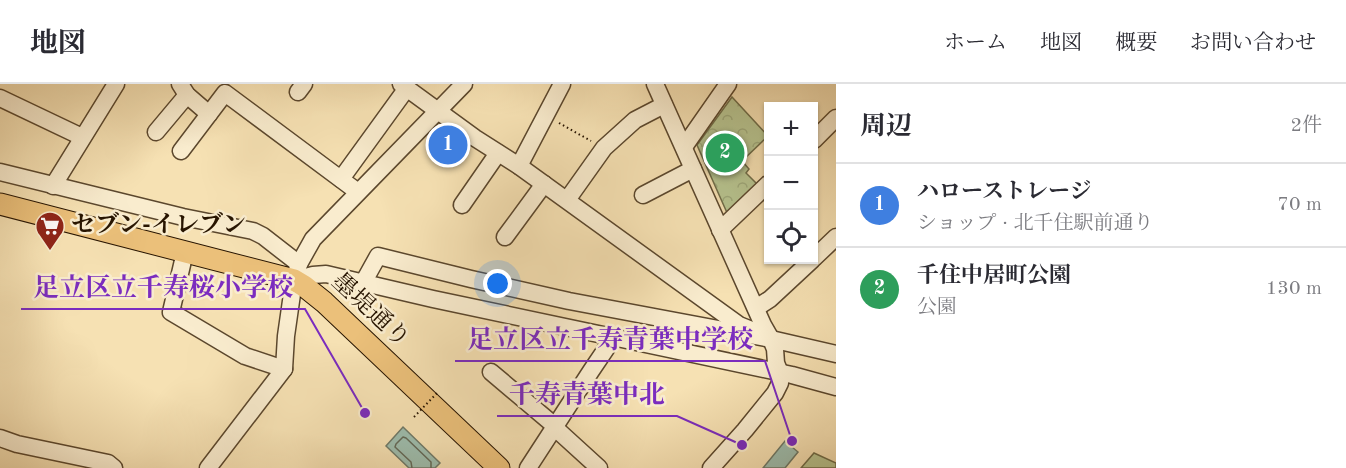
<!DOCTYPE html>
<html lang="ja">
<head>
<meta charset="utf-8">
<style>
	body { margin:0; font-family:"Old Standard TT","Noto Serif JP",serif; background:#f7f7f7; color:#2b2b33 }
	.controls { position:absolute; right:18px; top:18px; display:grid; overflow:hidden; border-radius:0px; box-shadow:0 2px 4px #0004 }
	.controls button { width:54px; height:54px; display:grid; place-items:center; padding:0; border:0; border-bottom:2px solid #e1e1e2; background:#fff; color:#2b2b33; font:30px sans-serif }
	.you { position:absolute; left:498px; top:200px; width:21px; height:21px; margin:-15px; border:4px solid #fff; border-radius:50%; background:#1a73e8; box-shadow:0 0 0 9px #1a73e833 }
	.badge { display:grid; place-items:center; width:39px; height:39px; border-radius:50%; background:#8f2418; color:#fff; font-size:20px; font-weight:700 }
	.pin { position:absolute; translate:-50% -50%; border:3px solid #fff; box-shadow:0 2px 6px #0006 }
	.list { margin:0; padding:0; list-style:none }
	h2 { display:flex; justify-content:space-between; align-items:center; height:78px; margin:0; padding:0 24px; font-size:26px }
	h2 small { font-size:20px; font-weight:400; color:#7c7c81 }
	.list li { display:grid; grid-template-columns:39px 1fr auto; gap:18px; align-items:center; box-sizing:border-box; height:84px; padding:0 24px; border-top:2px solid #e1e1e2 }
	.list b { display:block; font-size:22px; white-space:nowrap }
	.list p { margin:0; font-size:20px; white-space:nowrap; color:#7c7c81 }
	.list em { font-size:20px; font-style:normal; color:#7c7c81 }
	.icon { flex:none; width:33px; height:33px; fill:none; stroke:currentColor; stroke-width:2; stroke-linecap:round; stroke-linejoin:round }
	.map { position:relative; flex:none; width:836px; height:384px; overflow:hidden }
	header { display:flex; align-items:center; gap:36px; box-sizing:border-box; height:84px; padding:0 30px; background:#fff; border-bottom:2px solid #e1e1e2 }
	header strong { font-size:28px }
	nav { display:flex; gap:33px; margin-inline-start:auto; font-size:21px }
	main { display:flex }
	aside { flex:1; background:#fff }
	.map>svg:first-child { display:block }
	.green { fill:#b7c490; stroke:#6f6c48; stroke-width:1.5 }
	.forest { fill:url(#forest-crowns); stroke:#6f6c48; stroke-width:1.5 }
	.water { fill:#9dbdae; stroke:#6e7968; stroke-width:1.5 }
	.lines { fill:none; stroke-linecap:round; stroke-linejoin:round }
	.shore { stroke:#626857; stroke-width:1.5 }
	.minor-casing { stroke:#5b472d; stroke-width:19 }
	.major-casing { stroke:#271400; stroke-width:23 }
	.path { stroke:#271400; stroke-width:2; stroke-dasharray:1.5 3; stroke-linecap:butt }
	.minor { stroke:#f9ecce; stroke-width:16 }
	.major { stroke:#ebc07a; stroke-width:21 }
	.path-bridge { stroke:#271400; stroke-width:2; stroke-dasharray:1.5 3; stroke-linecap:butt }
	.labels { text-anchor:middle; dominant-baseline:central; stroke-width:5; stroke-linejoin:round; paint-order:stroke }
	.poi-label { font-size:24px; font-weight:bold; fill:#271400; stroke:#f9ecce; text-anchor:start }
	.street-label { font-size:24px; fill:#271400; stroke:#f9ecce }
	.leader { fill:none; stroke:#7b2cbf; stroke-width:2 }
	.callout-dot { fill:#7b2cbf; stroke:#f9ecce; stroke-width:2 }
	.callout-label { font-size:26px; text-anchor:middle; font-weight:bold; fill:#7b2cbf; stroke:#f9ecce; stroke-width:5; stroke-linejoin:round; paint-order:stroke }
</style>
</head>
<body>
<header>
<strong>地図</strong>
<nav><a>ホーム</a><a>地図</a><a>概要</a><a>お問い合わせ</a></nav>
</header>
<main>
<div class="map">
<svg width="836" height="384" viewBox="0 0 836 384">
	<defs>
		<pattern id="forest-crowns" width="20" height="18" patternUnits="userSpaceOnUse" patternTransform="scale(1.5)"><rect width="20" height="18" fill="#b7c490"/><path d="M2 6a3 3 0 1 1 6 0M12 15a3 3 0 1 1 6 0" fill="none" stroke="#9da87a"/></pattern>
	</defs>
	<rect width="100%" height="100%" fill="#f6e1b3"/>
	<filter id="stains"><feTurbulence type="fractalNoise" baseFrequency=".00333" numOctaves="4"/><feColorMatrix values="0 0 0 0 .2 0 0 0 0 .09 0 0 0 0 .02 0 0 0 .5 -.17"/></filter>
	<radialGradient id="worn" r=".72"><stop offset=".6" stop-color="#630" stop-opacity="0"/><stop offset="1" stop-color="#630" stop-opacity=".3"/></radialGradient>
	<path class="green" d="M814 369 836 379V384H801Z"/>
	<path class="forest" d="M732 13 768 52 742 77 749 85 746 89 758 101 728 131 697 61Z"/>
	<g class="water">
		<path d="M403 343 440 379 435 384H409L386 362Z"/>
		<path d="M785 357 798 368 785 384H763Z"/>
	</g>
	<g class="lines">
		<path class="shore" d="M412 384 411 378 395 363 396 360 403 353 406 354 431 378V384"/>
		<g class="minor-casing">
			<g id="minor">
				<path d="M180 0 187 11 209 30"/>
				<path d="M401 0 475 54 519 82 739 241 754 247"/>
				<path d="M655 0 763 241 771 255 775 265 776 279 780 289V299L775 309 745 346 711 384"/>
				<path d="M298 8 304 0"/>
				<path d="M0 14 82 53"/>
				<path d="M156 48 187 11"/>
				<path d="M814 56 836 34"/>
				<path d="M684 63 728 0"/>
				<path d="M181 67 225 9 358 108"/>
				<path d="M519 82 562 0"/>
				<path d="M0 88 183 133 253 147 263 152 299 180"/>
				<path d="M341 95 407 4"/>
				<path d="M53 102 116 0"/>
				<path d="M643 111 693 85"/>
				<path d="M567 116 604 64 635 36 664 21"/>
				<path d="M462 121 498 69"/>
				<path d="M720 146 768 100"/>
				<path d="M505 153 544 100"/>
				<path d="M185 168 171 228 245 272 284 285"/>
				<path d="M814 174 836 153"/>
				<path d="M294 196 313 191 326 190 433 215 792 291 836 303"/>
				<path d="M363 199 378 172 471 195 569 217 771 255 836 270"/>
				<path d="M756 224 770 215 812 176"/>
				<path d="M491 288 555 342"/>
				<path d="M554 343 599 384"/>
				<path d="M0 354 17 360 108 379 114 384"/>
				<path d="M208 384 284 285 286 252 294 196 299 180 313 155 464 0"/>
				<path d="M528 384 591 287 614 253"/>
			</g>
		</g>
		<g class="major-casing">
			<path id="major" d="M0 120 294 196 304 202 324 218 499 384"/>
		</g>
		<path class="path" d="M559 39 591 57"/>
		<use href="#minor" class="minor"/>
		<use href="#major" class="major"/>
		<path class="path-bridge" d="M414 333 438 308"/>
	</g>
	<defs>
		<g id="supermarket-pin" transform="scale(1.5)"><path d="M0 17L-7.5 6A9.5 9.5 0 1 1 7.5 6Z" fill="#8f2418" stroke="#f9ecce"/><path d="M-6-5.5h2.5l.6 2H6L4.5 2H-2.5L-4.4-4H-6ZM-1.5 3.2a1.3 1.3 0 1 0 .1 0ZM3 3.2a1.3 1.3 0 1 0 .1 0Z" fill="#fff"/></g>
	</defs>
	<g fill-rule="evenodd">
		<use href="#supermarket-pin" x="50" y="142"/>
	</g>
	<g class="labels">
		<g class="poi-label">
			<text x="71" y="142">セブン-イレブン</text>
		</g>
		<g class="street-label">
			<text transform="translate(370 227) rotate(43)">墨堤通り</text>
		</g>
	</g>
	<path class="leader" d="M365 329L305 225H21M792 357L765 277H455M742 361L677 332H497"/>
	<g class="callout-dot">
		<circle cx="365" cy="329" r="6"/>
		<circle cx="792" cy="357" r="6"/>
		<circle cx="742" cy="361" r="6"/>
	</g>
	<g class="callout-label">
		<text x="163" y="212">足立区立千寿桜小学校</text>
		<text x="610" y="264">足立区立千寿青葉中学校</text>
		<text x="587" y="319">千寿青葉中北</text>
	</g>
	<rect width="100%" height="100%" filter="url(#stains)"/>
	<rect width="100%" height="100%" fill="url(#worn)"/>
</svg>
<div class="controls">
<button>+</button>
<button>−</button>
<button><svg class="icon" aria-label="locate" viewBox="0 0 24 24"><circle cx="12" cy="12" r="6"/><path d="M12 2v4M12 18v4M2 12h4M18 12h4"/></svg></button>
</div>
<div class="you"></div>
<div class="pin badge" style="left:448px;top:61px;background:#3f7fe0">1</div>
<div class="pin badge" style="left:725px;top:69px;background:#2e9e5b">2</div>
</div>
<aside>
<h2>周辺<small>2件</small></h2>
<ul class="list">
<li><span class="badge" style="background:#3f7fe0">1</span><div><b>ハローストレージ</b><p>ショップ · 北千住駅前通り</p></div><em>70 m</em></li>
<li><span class="badge" style="background:#2e9e5b">2</span><div><b>千住中居町公園</b><p>公園</p></div><em>130 m</em></li>
</ul>
</aside>
</main>
</body>
</html>
